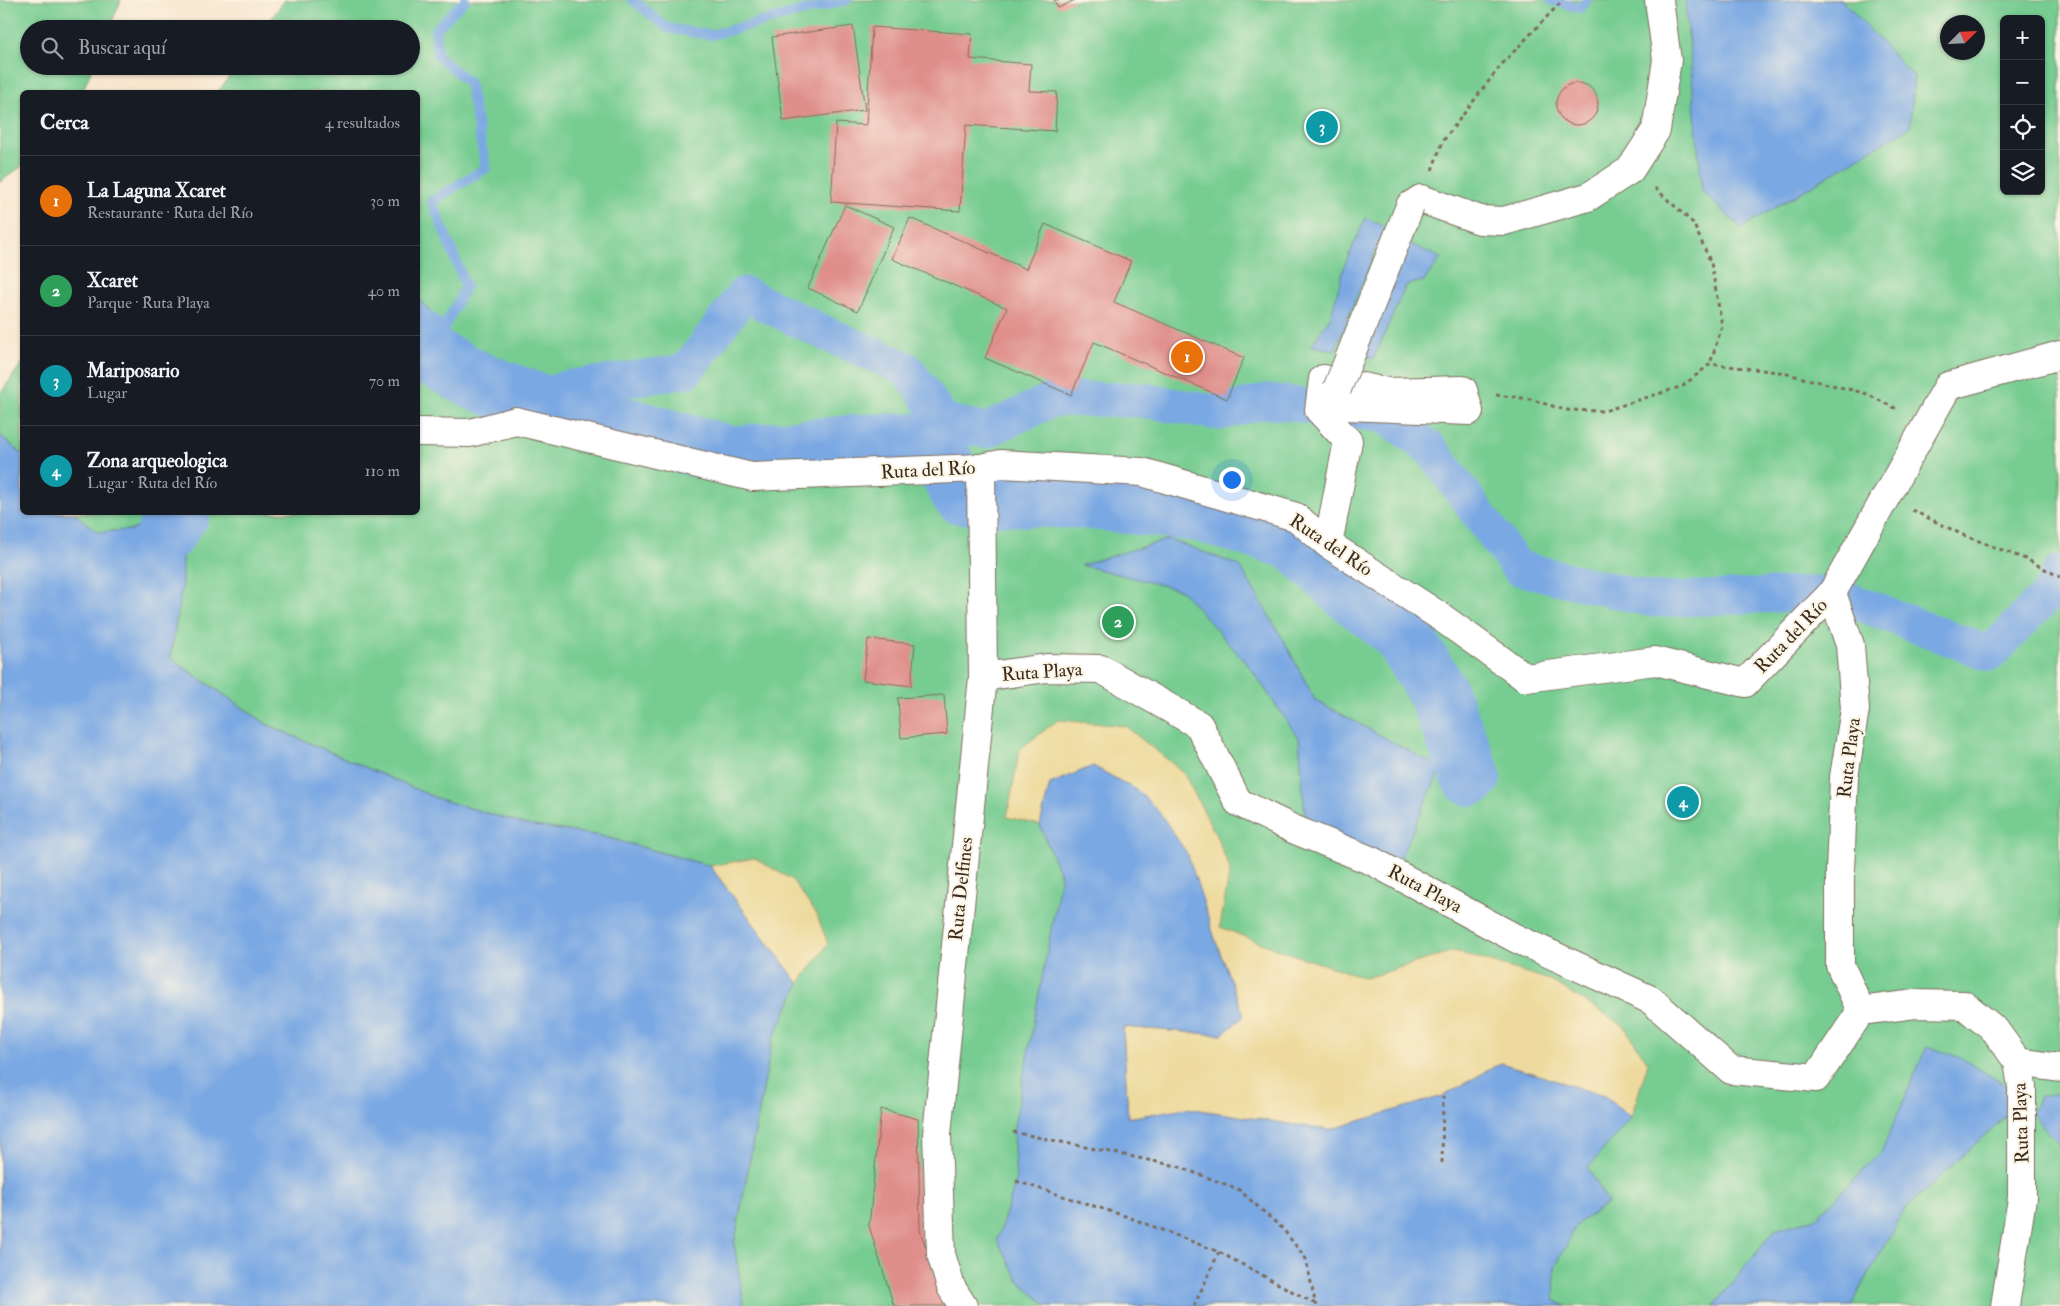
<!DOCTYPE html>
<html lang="es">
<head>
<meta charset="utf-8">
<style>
	body { margin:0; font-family:"IM FELL Double Pica",serif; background:#20242c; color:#f1f3f6 }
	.controls { position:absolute; right:15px; top:15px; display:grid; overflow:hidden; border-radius:8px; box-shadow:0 1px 4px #0004 }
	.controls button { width:45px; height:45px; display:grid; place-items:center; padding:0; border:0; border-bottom:1px solid #363941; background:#171b24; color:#f1f3f6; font:25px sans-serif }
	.compass { position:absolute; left:1940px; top:15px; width:45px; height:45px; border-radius:50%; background:#171b24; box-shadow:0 1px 4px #0004; rotate:66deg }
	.you { position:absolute; left:1231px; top:479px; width:18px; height:18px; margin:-12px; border:4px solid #fff; border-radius:50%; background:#1a73e8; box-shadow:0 0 0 8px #1a73e833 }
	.badge { display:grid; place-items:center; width:32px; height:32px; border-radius:50%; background:#0f766e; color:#fff; font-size:16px; font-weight:700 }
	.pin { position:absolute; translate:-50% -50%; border:2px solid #fff; box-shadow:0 1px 5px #0006 }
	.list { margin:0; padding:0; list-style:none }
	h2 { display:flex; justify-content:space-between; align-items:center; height:65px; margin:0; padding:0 20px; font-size:21px }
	h2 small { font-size:16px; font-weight:400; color:#9ea1a6 }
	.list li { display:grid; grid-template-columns:32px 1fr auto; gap:15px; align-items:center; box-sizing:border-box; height:90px; padding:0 20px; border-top:1px solid #363941 }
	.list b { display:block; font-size:19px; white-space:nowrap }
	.list p { margin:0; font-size:16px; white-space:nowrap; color:#9ea1a6 }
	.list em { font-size:16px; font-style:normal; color:#9ea1a6 }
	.icon { flex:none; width:28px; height:28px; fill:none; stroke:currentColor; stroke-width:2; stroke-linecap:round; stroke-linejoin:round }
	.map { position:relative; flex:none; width:2060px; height:1306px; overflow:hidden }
	.search { position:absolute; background:#171b24; box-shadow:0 1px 4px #0004; left:20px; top:20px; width:400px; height:55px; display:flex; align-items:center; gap:12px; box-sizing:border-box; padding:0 18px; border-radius:28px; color:#9ea1a6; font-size:19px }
	.panel { position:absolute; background:#171b24; box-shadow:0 1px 4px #0004; left:20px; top:90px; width:400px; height:425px; border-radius:8px }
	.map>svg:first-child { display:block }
	.green { fill:#76cc91; stroke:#587b58; fill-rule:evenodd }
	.sand { fill:#eeda9e; stroke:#94825e }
	.water { fill:#7aa8e3; stroke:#5a6980 }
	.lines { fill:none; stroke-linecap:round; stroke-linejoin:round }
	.stream { stroke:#7aa8e3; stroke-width:10 }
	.canal { stroke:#7aa8e3; stroke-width:35 }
	.river { stroke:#7aa8e3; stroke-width:60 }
	.building { fill:#df8e8b }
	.pedestrian-casing { stroke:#7d6c5c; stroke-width:30 }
	.path { stroke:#7d6c5c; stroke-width:3; stroke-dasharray:4 4; stroke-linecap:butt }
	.pedestrian { stroke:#fff; stroke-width:28 }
	.pedestrian-bridge-casing { stroke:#7d6c5c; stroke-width:30; stroke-linecap:butt }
	.pedestrian-bridge { stroke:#fff; stroke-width:28 }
	.labels { text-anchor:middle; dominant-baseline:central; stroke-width:4.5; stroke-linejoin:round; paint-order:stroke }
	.street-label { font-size:19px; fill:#3b2a1e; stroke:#fcf5e5 }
</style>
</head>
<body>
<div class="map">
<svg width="2060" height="1306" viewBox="0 0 2060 1306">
	<rect width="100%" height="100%" fill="#fcf5e5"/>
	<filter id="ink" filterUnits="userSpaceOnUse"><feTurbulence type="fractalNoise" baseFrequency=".02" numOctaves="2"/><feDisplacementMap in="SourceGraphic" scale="10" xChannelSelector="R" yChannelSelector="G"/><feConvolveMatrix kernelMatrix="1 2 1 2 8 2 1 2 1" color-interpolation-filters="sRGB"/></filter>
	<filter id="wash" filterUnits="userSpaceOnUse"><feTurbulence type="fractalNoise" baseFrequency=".0096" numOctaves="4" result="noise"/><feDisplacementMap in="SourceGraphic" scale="20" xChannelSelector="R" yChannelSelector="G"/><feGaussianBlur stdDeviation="1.12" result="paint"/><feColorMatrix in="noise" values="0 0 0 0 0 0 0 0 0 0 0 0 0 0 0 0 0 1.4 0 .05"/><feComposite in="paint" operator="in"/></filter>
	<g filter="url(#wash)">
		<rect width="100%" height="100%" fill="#f7e6ce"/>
		<g class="green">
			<path d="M0 0H121L109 29H29V66H93L82 92H22V166L0 182Z"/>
			<path d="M285 0H2060V1306H744L734 1244 772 1041 799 984 710 866 601 836 527 825 436 798 268 725 170 658 182 586 132 530 97 532 74 513 418 512V92H218L237 66H411V29H264ZM2004 19H2041V191H2004ZM1948 22H1978V52H1948Z"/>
			<path d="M22 363V454L0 435V394Z"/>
		</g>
		<g class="sand">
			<path d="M1058 720 1125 726 1183 772 1215 833 1230 869 1220 927 1279 950 1366 978 1454 951 1550 980 1624 1026 1648 1063 1631 1117 1604 1096 1501 1063 1443 1096 1329 1130 1187 1108 1128 1118 1123 1027 1222 1035 1244 1016 1217 945 1160 813 1138 791 1093 766 1050 784 1040 825 1007 817 1020 749Z"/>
			<path d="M755 858 792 880 817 915 828 944 799 984 710 866Z"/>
		</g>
		<g class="water">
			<path d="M1685 0H1842L1914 77 1910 127 1741 228 1702 191Z"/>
			<path d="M1366 218 1385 227 1335 350 1311 346 1331 316 1345 264Z"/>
			<path d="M1402 240 1441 258 1424 281 1406 285 1374 358 1360 355Z"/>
			<path d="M418 298 474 361 534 370V402L491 403 435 385 418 375Z"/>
			<path d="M0 435 22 454V512L74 513 97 532 132 530 152 519 182 542V586L170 658 268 725 436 798 527 825 601 836 710 866 799 984 772 1041 734 1244 744 1306H0Z"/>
			<path d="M1169 539 1240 566 1285 643 1315 700 1441 768 1395 870 1306 828 1299 739 1250 667 1181 590 1081 565Z"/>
			<path d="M1093 766 1138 791 1160 813 1188 855 1217 945 1244 1016 1222 1035 1123 1027 1128 1118 1186 1108 1329 1130 1443 1096 1501 1063 1604 1096 1631 1117 1588 1168 1608 1203 1577 1224 1555 1268 1554 1300 1566 1306H1047L1019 1281 997 1240 1016 1181 1013 1132 1061 877 1040 825 1050 784Z"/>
			<path d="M1927 1046 1963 1059 2005 1085 2012 1110 1905 1209 1851 1306H1714L1775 1230 1816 1218 1882 1151Z"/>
			<path d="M2060 1093V1145L2032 1114 2039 1096Z"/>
		</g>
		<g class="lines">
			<g class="stream">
				<path d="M633 0 667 28 711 35 847 0"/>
				<path d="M1550 0 1580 8 1587 0"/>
				<path d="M438 339 466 286 432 201 486 168 469 83 437 55 435 30 465 0"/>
			</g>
			<path class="canal" d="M534 402 565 388 686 371 744 294 827 334 907 369 943 420 985 431 1054 399 1142 400 1219 413 1267 401 1384 415 1430 448 1518 568 1653 600 1832 593 1990 654 2051 591 2060 572"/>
			<g class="river">
				<path d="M418 339 428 355 480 382 534 402 731 456 858 444 915 443 937 450 961 494 1082 499 1200 512 1294 540 1345 588 1401 632 1437 691 1471 776"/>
				<path d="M167 531 180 512"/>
			</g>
		</g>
		<g id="blocks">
			<g class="building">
				<path d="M1054 0H1075L1058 8Z"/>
				<path d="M853 26 865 110 783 121 772 37Z"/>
				<path d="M872 27 972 34 970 59 1031 64 1029 91 1057 92 1055 131 966 125 960 211 831 202 836 123 866 125Z"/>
				<circle cx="1577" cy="104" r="21"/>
				<path d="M845 205 894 227 858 311 808 288Z"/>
				<path d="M910 218 1026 269 1045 224 1131 261 1114 302 1244 358 1227 399 1094 342 1071 395 985 358 1007 308 892 259Z"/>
				<path d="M868 639 915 644 911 686 863 680Z"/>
				<path d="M944 695 947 734 901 738 898 698Z"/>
				<path d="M881 1109 918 1119 920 1230 943 1299 948 1306H894L869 1226Z"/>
			</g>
		</g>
	</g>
	<g filter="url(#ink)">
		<use href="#blocks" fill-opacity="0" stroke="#7d6c5c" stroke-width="1"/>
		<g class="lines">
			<g class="pedestrian-casing">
				<g id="pedestrian">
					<path d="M1410 206 1421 199 1480 220 1504 221 1588 197 1630 170 1656 130 1667 60 1659 0"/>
					<path d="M418 432 470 433 516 421 752 477 981 468 1001 464 1142 472 1296 517 1328 544 1438 615 1526 678 1655 661 1745 683 1832 593 1948 386 2060 355"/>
					<path d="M1328 544 1348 441 1319 410 1323 379 1387 392 1463 390 1469 411 1346 406 1337 389"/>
					<path d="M983 677 1047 668 1101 669 1199 725 1238 802 1293 829 1372 861 1515 938 1651 1000 1731 1070 1816 1078 1861 1011 1840 965V871L1844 777 1855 709 1850 645 1832 593"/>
					<path d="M1861 1011 1915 1004 1964 1005 1995 1030 2018 1062 2022 1087V1198L2005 1306"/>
					<path d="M2018 1062 2060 1068"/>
					<path d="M963 1306 951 1287 941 1254 937 1134 983 677 981 468"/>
				</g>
			</g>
			<g class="path">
				<path d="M1432 170 1443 141 1501 65 1563 0"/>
				<path d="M1655 188 1693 223 1711 263 1722 326 1710 364"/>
				<path d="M1496 395 1530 399 1565 410 1604 411 1683 386 1710 364 1779 372 1864 393 1899 410"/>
				<path d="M1912 510 1963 535 2028 560 2060 577"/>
				<path d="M1013 1132 1177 1166 1238 1189 1283 1229 1306 1259 1316 1306"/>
				<path d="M1442 1163 1443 1096"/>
				<path d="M1016 1181 1128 1217 1219 1252 1316 1304"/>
				<path d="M1194 1306 1219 1252"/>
			</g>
			<use href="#pedestrian" class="pedestrian"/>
			<g class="pedestrian-bridge-casing">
				<path id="pedestrian-bridge" d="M1337 389 1410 206"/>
			</g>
			<use href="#pedestrian-bridge" class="pedestrian-bridge"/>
		</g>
	</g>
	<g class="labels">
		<g class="street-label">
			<text transform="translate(928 470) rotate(-3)">Ruta del Río</text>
			<text transform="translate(1331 545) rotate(34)">Ruta del Río</text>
			<text transform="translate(1791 636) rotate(-46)">Ruta del Río</text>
			<text transform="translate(1042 672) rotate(-4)">Ruta Playa</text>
			<text transform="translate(1849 758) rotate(-83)">Ruta Playa</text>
			<text transform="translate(961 889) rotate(-84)">Ruta Delfines</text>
			<text transform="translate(1425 889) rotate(28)">Ruta Playa</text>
			<text transform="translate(2021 1123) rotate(-92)">Ruta Playa</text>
		</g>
	</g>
</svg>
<div class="controls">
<button>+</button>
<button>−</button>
<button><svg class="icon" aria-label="locate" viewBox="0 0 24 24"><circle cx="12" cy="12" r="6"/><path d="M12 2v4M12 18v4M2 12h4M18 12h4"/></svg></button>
<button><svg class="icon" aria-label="layers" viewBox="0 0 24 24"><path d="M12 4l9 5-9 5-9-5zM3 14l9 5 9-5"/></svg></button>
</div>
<svg class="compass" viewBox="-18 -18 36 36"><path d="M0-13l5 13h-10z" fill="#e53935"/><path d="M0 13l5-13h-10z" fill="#9ea1a6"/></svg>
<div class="you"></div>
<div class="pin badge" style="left:1187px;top:357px;background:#e8710a">1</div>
<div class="pin badge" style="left:1118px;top:622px;background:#2e9e5b">2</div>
<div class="pin badge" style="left:1322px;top:127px;background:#0f9aa8">3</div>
<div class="pin badge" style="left:1683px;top:802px;background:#0f9aa8">4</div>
<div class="search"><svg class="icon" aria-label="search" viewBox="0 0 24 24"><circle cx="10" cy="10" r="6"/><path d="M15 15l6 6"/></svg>Buscar aquí</div>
<section class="panel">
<h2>Cerca<small>4 resultados</small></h2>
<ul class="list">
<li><span class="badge" style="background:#e8710a">1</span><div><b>La Laguna Xcaret</b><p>Restaurante · Ruta del Río</p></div><em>30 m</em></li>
<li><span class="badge" style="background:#2e9e5b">2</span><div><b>Xcaret</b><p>Parque · Ruta Playa</p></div><em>40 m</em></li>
<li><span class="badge" style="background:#0f9aa8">3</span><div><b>Mariposario</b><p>Lugar</p></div><em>70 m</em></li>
<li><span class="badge" style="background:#0f9aa8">4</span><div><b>Zona arqueologica</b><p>Lugar · Ruta del Río</p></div><em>110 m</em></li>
</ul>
</section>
</div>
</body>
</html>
